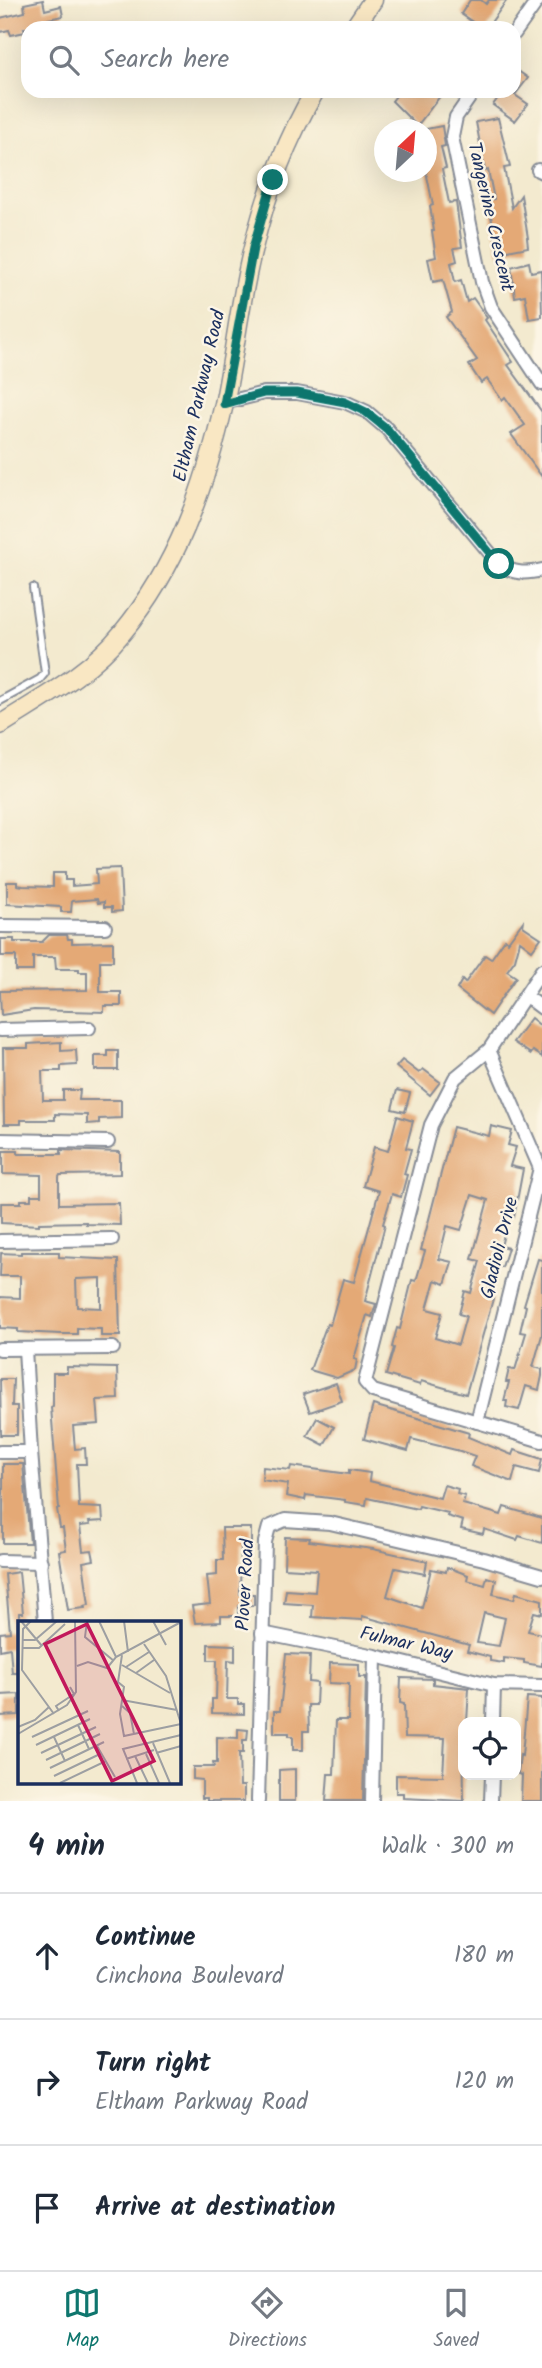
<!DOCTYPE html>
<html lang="en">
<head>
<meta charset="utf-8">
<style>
	body { margin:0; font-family:Kalam,sans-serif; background:#f2f2f3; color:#1f2937 }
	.controls { position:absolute; right:21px; bottom:21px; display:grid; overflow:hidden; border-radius:14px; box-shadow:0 7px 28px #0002 }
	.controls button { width:63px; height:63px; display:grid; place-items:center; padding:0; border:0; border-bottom:2px solid #e0e1e3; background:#fff; color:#1f2937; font:35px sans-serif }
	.compass { position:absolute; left:374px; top:119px; width:63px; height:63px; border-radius:50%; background:#fff; box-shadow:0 7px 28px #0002; rotate:26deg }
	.stop { position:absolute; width:21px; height:21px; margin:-16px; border:5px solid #0f766e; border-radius:50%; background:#fff }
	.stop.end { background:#0f766e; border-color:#fff; box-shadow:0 2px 7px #0008 }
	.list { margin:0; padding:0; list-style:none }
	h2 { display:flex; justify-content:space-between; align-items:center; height:91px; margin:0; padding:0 28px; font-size:30px }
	h2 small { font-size:23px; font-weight:400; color:#747a83 }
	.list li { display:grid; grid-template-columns:46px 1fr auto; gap:21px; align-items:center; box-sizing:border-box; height:126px; padding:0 28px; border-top:2px solid #e0e1e3 }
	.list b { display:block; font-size:26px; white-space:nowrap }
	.list p { margin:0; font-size:23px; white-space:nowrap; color:#747a83 }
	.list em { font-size:23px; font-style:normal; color:#747a83 }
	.icon { flex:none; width:38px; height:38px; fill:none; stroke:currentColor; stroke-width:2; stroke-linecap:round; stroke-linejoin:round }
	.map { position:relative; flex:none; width:542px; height:1801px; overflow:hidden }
	.search { position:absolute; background:#fff; box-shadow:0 7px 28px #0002; left:21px; right:21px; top:21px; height:77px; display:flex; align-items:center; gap:18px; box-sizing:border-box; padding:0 24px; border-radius:21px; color:#747a83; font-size:26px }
	.sheet { height:469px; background:#fff }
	nav { display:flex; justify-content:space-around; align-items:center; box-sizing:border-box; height:98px; border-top:2px solid #e0e1e3; background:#fff; font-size:19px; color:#747a83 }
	nav a { display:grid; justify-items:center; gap:4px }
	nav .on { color:#0f766e }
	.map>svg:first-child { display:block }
	.building { fill:#e4a976; fill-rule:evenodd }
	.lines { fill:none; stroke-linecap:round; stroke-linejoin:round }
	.lane-casing { stroke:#878c96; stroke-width:10 }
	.street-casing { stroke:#878c96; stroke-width:16 }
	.secondary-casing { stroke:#878c96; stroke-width:21 }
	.lane { stroke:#fff; stroke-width:6 }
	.street { stroke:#fff; stroke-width:12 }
	.secondary { stroke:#f9e7c3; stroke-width:18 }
	.route { stroke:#0f766e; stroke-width:9 }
	.labels { text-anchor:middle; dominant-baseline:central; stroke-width:5; stroke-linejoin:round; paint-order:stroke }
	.street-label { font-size:19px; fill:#1b2f5e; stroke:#fcf5e5 }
	.inset-road { fill:none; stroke:#9d9fa2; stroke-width:2 }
	.view { fill:#c2185b; fill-opacity:0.15; stroke:#c2185b; stroke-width:3.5 }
	.inset-edge { fill:none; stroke:#1b2f5e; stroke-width:3.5 }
</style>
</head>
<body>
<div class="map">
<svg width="542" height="1801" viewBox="0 0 542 1801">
	<rect width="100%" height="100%" fill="#fcf5e5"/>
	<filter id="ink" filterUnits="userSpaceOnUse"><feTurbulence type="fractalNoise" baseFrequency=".0143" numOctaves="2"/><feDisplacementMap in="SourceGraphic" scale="14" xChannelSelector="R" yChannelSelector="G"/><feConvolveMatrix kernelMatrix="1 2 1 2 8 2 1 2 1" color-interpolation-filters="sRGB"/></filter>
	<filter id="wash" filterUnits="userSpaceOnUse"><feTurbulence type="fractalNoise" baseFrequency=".00686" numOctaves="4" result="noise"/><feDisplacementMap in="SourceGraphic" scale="28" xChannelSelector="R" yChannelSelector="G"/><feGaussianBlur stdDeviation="1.57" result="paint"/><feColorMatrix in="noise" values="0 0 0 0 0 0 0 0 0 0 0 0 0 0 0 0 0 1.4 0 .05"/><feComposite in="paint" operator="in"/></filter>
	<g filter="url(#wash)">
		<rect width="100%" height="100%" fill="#f3eacf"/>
		<g id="blocks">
			<g class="building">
				<path d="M43 0 45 10 61 6 63 16 48 19 50 28H24L25 32 11 35 9 30 0 32V18L25 12 24 4Z"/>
				<path d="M470 0H481L486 4 489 0H507L487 28H470L474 23 461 14Z"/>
				<path d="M514 68 528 78 515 95 528 104 515 121 493 105 503 91H514Z"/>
				<path d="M400 91H444L417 126 392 101Z"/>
				<path d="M498 118 510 167 504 168 512 208 521 195 528 238H527L528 247 498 253 488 200 494 199 488 170 485 171 476 122Z"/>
				<path d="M442 126 445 146 441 147 446 168 442 169 449 203 456 202 462 247 454 248 457 261 451 263 455 282 461 280 467 302 473 298 487 318 485 320 513 362 508 365 542 412V477L511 434 525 425 505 397 502 400 487 379 481 383 469 365 477 360 446 317 452 312 443 280 433 282 428 259 436 257 432 231H434L430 206 433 205 426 171V129Z"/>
				<path d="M529 262 531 272 541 270 542 317 529 319 525 295 515 297 511 267Z"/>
				<path d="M120 868 122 911 112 912V907H104V902L98 903 97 899 72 901 71 912H61V907L7 904V882H17V885L23 886 53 887V873H65V880H72V886L97 884 96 869Z"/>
				<path d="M524 920 523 926 541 938 532 950 520 941 515 960 507 971 516 977 490 1015 457 989 462 980 465 983 485 955 491 959 505 939 508 942Z"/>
				<path d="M49 935H67L68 939H72V943L113 942V961H100V992H121V1006H104V1012L34 1010 1 1015 0 991 87 990V972H79V969H56L55 957H33V971H16V956H1V939H14V942H42Z"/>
				<path d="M531 1018 542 1027V1057L533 1051 531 1054 513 1042Z"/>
				<path d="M61 1042V1051L76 1050 77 1065 61 1066V1071H42L43 1100H63V1090H80L79 1100H121V1118L99 1119V1123L87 1124V1115L55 1114V1120H21V1124H4L3 1048H28V1044Z"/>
				<path d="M108 1051H118V1070H95V1056H108Z"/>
				<path d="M402 1060 419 1073 423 1069 440 1082 430 1095 396 1067Z"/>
				<path d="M397 1090 410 1093 405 1112 392 1109Z"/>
				<path d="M397 1116 413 1121 406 1148 411 1149 404 1174 407 1175 401 1197 392 1194 383 1224 385 1225 365 1301 376 1304 372 1317 367 1315 354 1359 357 1360 355 1370 337 1378 310 1370 327 1324 330 1325 343 1279 354 1282 379 1191 363 1186 374 1147 388 1151Z"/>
				<path d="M491 1126 512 1131 508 1145 516 1147 510 1166 523 1169 514 1217 509 1215 501 1246 508 1248 502 1267 495 1265 487 1297 493 1299 466 1394 421 1381 420 1385 386 1375 394 1348 392 1347 397 1328 400 1329 412 1280 416 1281 425 1251 421 1250 453 1127 489 1136ZM472 1195 488 1200 472 1259 480 1261 471 1293 465 1291 459 1314 466 1316 458 1345 435 1338 442 1313 427 1309 435 1280 445 1284 452 1262 439 1259 447 1226 461 1230Z"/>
				<path d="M61 1150 120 1152V1174L60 1175 59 1177V1204L119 1203 120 1225 86 1224V1222L39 1223V1225L1 1223V1203H21V1200H31V1195H41V1175L3 1174V1151H18V1154H61Z"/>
				<path d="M21 1252H59V1257L118 1260 120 1336H101V1329L77 1328V1334H61L18 1332V1329L0 1328V1297L20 1298V1276H0L1 1253 21 1254ZM101 1278V1308L77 1307 76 1279Z"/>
				<path d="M538 1259 542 1260V1335L533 1367 542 1369V1376L539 1390 526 1386 519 1410 506 1407 507 1401H504L509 1382H506L509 1369 515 1370 526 1333 520 1332 526 1306 524 1305Z"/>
				<path d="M67 1367 117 1368 118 1399 97 1400 99 1424 73 1426 75 1449 85 1448 86 1464H77L79 1507 102 1508 103 1521 89 1522 90 1525 80 1526 83 1551 92 1550 94 1560 83 1562 89 1605 84 1606 85 1608 68 1610 59 1551 66 1550 63 1528H60L57 1509H59L51 1407 53 1406V1373H67Z"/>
				<path d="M0 1379H13L12 1406H17V1435H1Z"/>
				<path d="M336 1383 342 1401 310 1412 303 1394Z"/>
				<path d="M373 1405 469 1433 468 1437 512 1455 514 1450 542 1459 539 1473 516 1467 512 1482 471 1466 475 1456 460 1451 411 1439 408 1451 364 1439Z"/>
				<path d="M317 1418 334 1427 324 1445 307 1436Z"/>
				<path d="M3 1464H23L30 1543H3Z"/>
				<path d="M291 1466 349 1474V1470L370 1473 369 1481 440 1498 444 1485 458 1489 457 1494 465 1496 463 1504 501 1515 504 1507 542 1518V1543L519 1536 517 1540 484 1529 483 1534 461 1529 463 1521 447 1516 448 1513 419 1506 418 1509 367 1498 366 1505 345 1502V1500L306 1495 305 1500 286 1496 288 1484 262 1480 263 1467 290 1470Z"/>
				<path d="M222 1528H251V1544H241L240 1594H254V1605L238 1606V1616H221V1622L195 1623 192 1606 210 1604 207 1576 217 1575V1560H223Z"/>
				<path d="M285 1537 310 1538 309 1541 373 1549 427 1561 425 1574 395 1568 387 1596 422 1608 431 1569 446 1572 447 1567 468 1575 467 1580 485 1585 487 1577 496 1580 493 1594 514 1599 516 1593 542 1600V1614L534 1612 528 1631 542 1634V1666L524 1663V1660L504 1658V1663L490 1661V1657L467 1651 469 1645 362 1616V1620L312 1617 313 1605 284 1603 286 1590 315 1592 317 1570 284 1568ZM484 1613 505 1618 499 1646 477 1643Z"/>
				<path d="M19 1572 23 1613H19V1673H12L10 1648 0 1650V1633L10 1632 5 1574Z"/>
				<path d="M208 1644 235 1645V1661L228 1660 227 1699H238V1704H244V1714L212 1713V1699H216L217 1660H208Z"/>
				<path d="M286 1654 310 1655 309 1682 317 1683 316 1705H308L309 1731H303V1750H293V1736H289V1733H274V1711H280Z"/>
				<path d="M330 1663 359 1664V1677H366L363 1801H326L328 1774H334L336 1720H348L349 1684 329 1683Z"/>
				<path d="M401 1678 433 1679V1684L469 1688 467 1722H463L464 1801 403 1798V1793H396V1775L443 1776 445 1738 405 1737 404 1704 400 1703Z"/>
				<path d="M19 1694V1715L0 1716V1695Z"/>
				<path d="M527 1697 542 1698V1801H521L522 1775 518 1774 520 1755 522 1756Z"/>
				<path d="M238 1729 248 1730 247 1740H243V1753H239L240 1786H244V1801H207V1798H202V1780L193 1779V1767H214L213 1763H217V1737L238 1738Z"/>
				<path d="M295 1769V1801H279V1770Z"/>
			</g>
		</g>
	</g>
	<g filter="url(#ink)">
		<use href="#blocks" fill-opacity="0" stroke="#878c96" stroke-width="2"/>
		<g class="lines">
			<g class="lane-casing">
				<path id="lane" d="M0 701 40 679 45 673 33 588"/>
			</g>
			<g class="street-casing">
				<g id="street">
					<path d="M514 34 538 0"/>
					<path d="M474 91 456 117 452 137 482 282 491 307 542 384"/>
					<path d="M538 170 542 172"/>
					<path d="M224 403 264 393H297L345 402 367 412 387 429 499 564C514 574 525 574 542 570"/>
					<path d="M0 926 105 927"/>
					<path d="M542 970 489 1050 455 1078 431 1125 365 1382 373 1391 542 1441"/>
					<path d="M526 996 542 1008"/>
					<path d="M0 1030 89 1028"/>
					<path d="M0 1140 108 1142"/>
					<path d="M0 1241 112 1239"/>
					<path d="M0 1349 113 1348"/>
					<path d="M25 1349 31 1452 45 1622"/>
					<path d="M477 1422 540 1168 489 1050"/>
					<path d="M0 1452H31"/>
					<path d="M0 1561 41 1562"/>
					<path d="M262 1633 375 1656 494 1685 542 1686"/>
					<path d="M493 1722 494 1685"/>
					<path d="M258 1801 265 1542 269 1527 285 1520 330 1523 484 1559 542 1576"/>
					<path d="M372 1801 375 1656"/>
					<path d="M491 1801 492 1775"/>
				</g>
			</g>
			<g class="secondary-casing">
				<g id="secondary">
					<path d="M354 28 373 0"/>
					<path d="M0 725C42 698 90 673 122 633 177 567 205 487 224 404 235 352 240 299 253 248 266 194 287 139 315 91"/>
				</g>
			</g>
			<use href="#lane" class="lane"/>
			<use href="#street" class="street"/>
			<use href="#secondary" class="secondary"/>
		</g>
	</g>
	<g class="lines" filter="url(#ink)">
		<path class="route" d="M273 180 253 248 224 404 264 393H297L345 402 366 412 387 429 499 564"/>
	</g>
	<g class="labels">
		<g class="street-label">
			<text transform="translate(490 217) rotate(77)">Tangerine Crescent</text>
			<text transform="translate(200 396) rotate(-77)">Eltham Parkway Road</text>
			<text transform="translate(500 1248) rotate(-76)">Gladioli Drive</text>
			<text transform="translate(246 1585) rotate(-87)">Plover Road</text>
			<text transform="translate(406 1644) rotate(13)">Fulmar Way</text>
		</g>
	</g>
	<g transform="translate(18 1621)">
		<rect width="163" height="163" fill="#f3eacf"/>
		<path class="inset-road" d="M3 0 24 25M13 0 5 8 4 49 36 93M69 0 67 16 96 40M81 0 98 36M106 0 110 31M135 0 148 24M4 19H17L39 0M126 23 148 55 163 103M4 27H21L47 3M104 34 100 61 106 66 102 93 106 115 163 103M104 44 152 72M59 45 70 41 89 47 98 36 163 1M108 46 131 31M118 52 136 39M104 79 159 89M104 85 112 92 116 113M41 90 38 85 56 73 52 66M60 104 71 128M0 106 17 99 31 86M0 113 49 84 58 71 57 0M14 116 70 90M36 116 47 140M135 122 152 162M18 124 72 98M79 125 97 156M23 132 78 106M138 132 163 125M128 133 141 162M117 135 130 162M108 138 136 129M28 139 82 113M32 147 86 121M36 155 84 132M42 162 88 140M119 162 105 128 163 114"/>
		<path class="view" d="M69 3 136 140 94 160 27 23Z"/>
		<rect width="163" height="163" class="inset-edge"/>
	</g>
</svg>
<div class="controls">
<button><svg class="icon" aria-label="locate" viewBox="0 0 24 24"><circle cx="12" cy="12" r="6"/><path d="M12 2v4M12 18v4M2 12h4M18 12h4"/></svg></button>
</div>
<svg class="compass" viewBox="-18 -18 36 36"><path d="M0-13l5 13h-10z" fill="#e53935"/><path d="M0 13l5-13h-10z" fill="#747a83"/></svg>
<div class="stop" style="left:499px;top:564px"></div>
<div class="stop end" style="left:273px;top:180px"></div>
<div class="search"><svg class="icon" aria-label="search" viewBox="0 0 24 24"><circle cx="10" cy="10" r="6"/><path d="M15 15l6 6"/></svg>Search here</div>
</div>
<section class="sheet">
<h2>4 min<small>Walk · 300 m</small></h2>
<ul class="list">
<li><svg class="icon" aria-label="ahead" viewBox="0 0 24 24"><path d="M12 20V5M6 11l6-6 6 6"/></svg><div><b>Continue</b><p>Cinchona Boulevard</p></div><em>180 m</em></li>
<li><svg class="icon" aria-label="right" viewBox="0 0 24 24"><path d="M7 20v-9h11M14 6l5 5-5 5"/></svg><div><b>Turn right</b><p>Eltham Parkway Road</p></div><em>120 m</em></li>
<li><svg class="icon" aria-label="arrive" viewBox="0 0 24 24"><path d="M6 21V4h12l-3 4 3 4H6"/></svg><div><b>Arrive at destination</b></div></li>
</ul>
</section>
<nav>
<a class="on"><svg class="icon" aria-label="map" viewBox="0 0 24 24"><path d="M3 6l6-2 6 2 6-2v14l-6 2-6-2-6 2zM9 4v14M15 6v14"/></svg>Map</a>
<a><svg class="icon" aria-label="directions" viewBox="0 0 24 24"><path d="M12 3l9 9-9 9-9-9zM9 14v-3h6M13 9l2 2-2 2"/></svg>Directions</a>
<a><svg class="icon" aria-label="saved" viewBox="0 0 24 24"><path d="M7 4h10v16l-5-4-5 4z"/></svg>Saved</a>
</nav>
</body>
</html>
